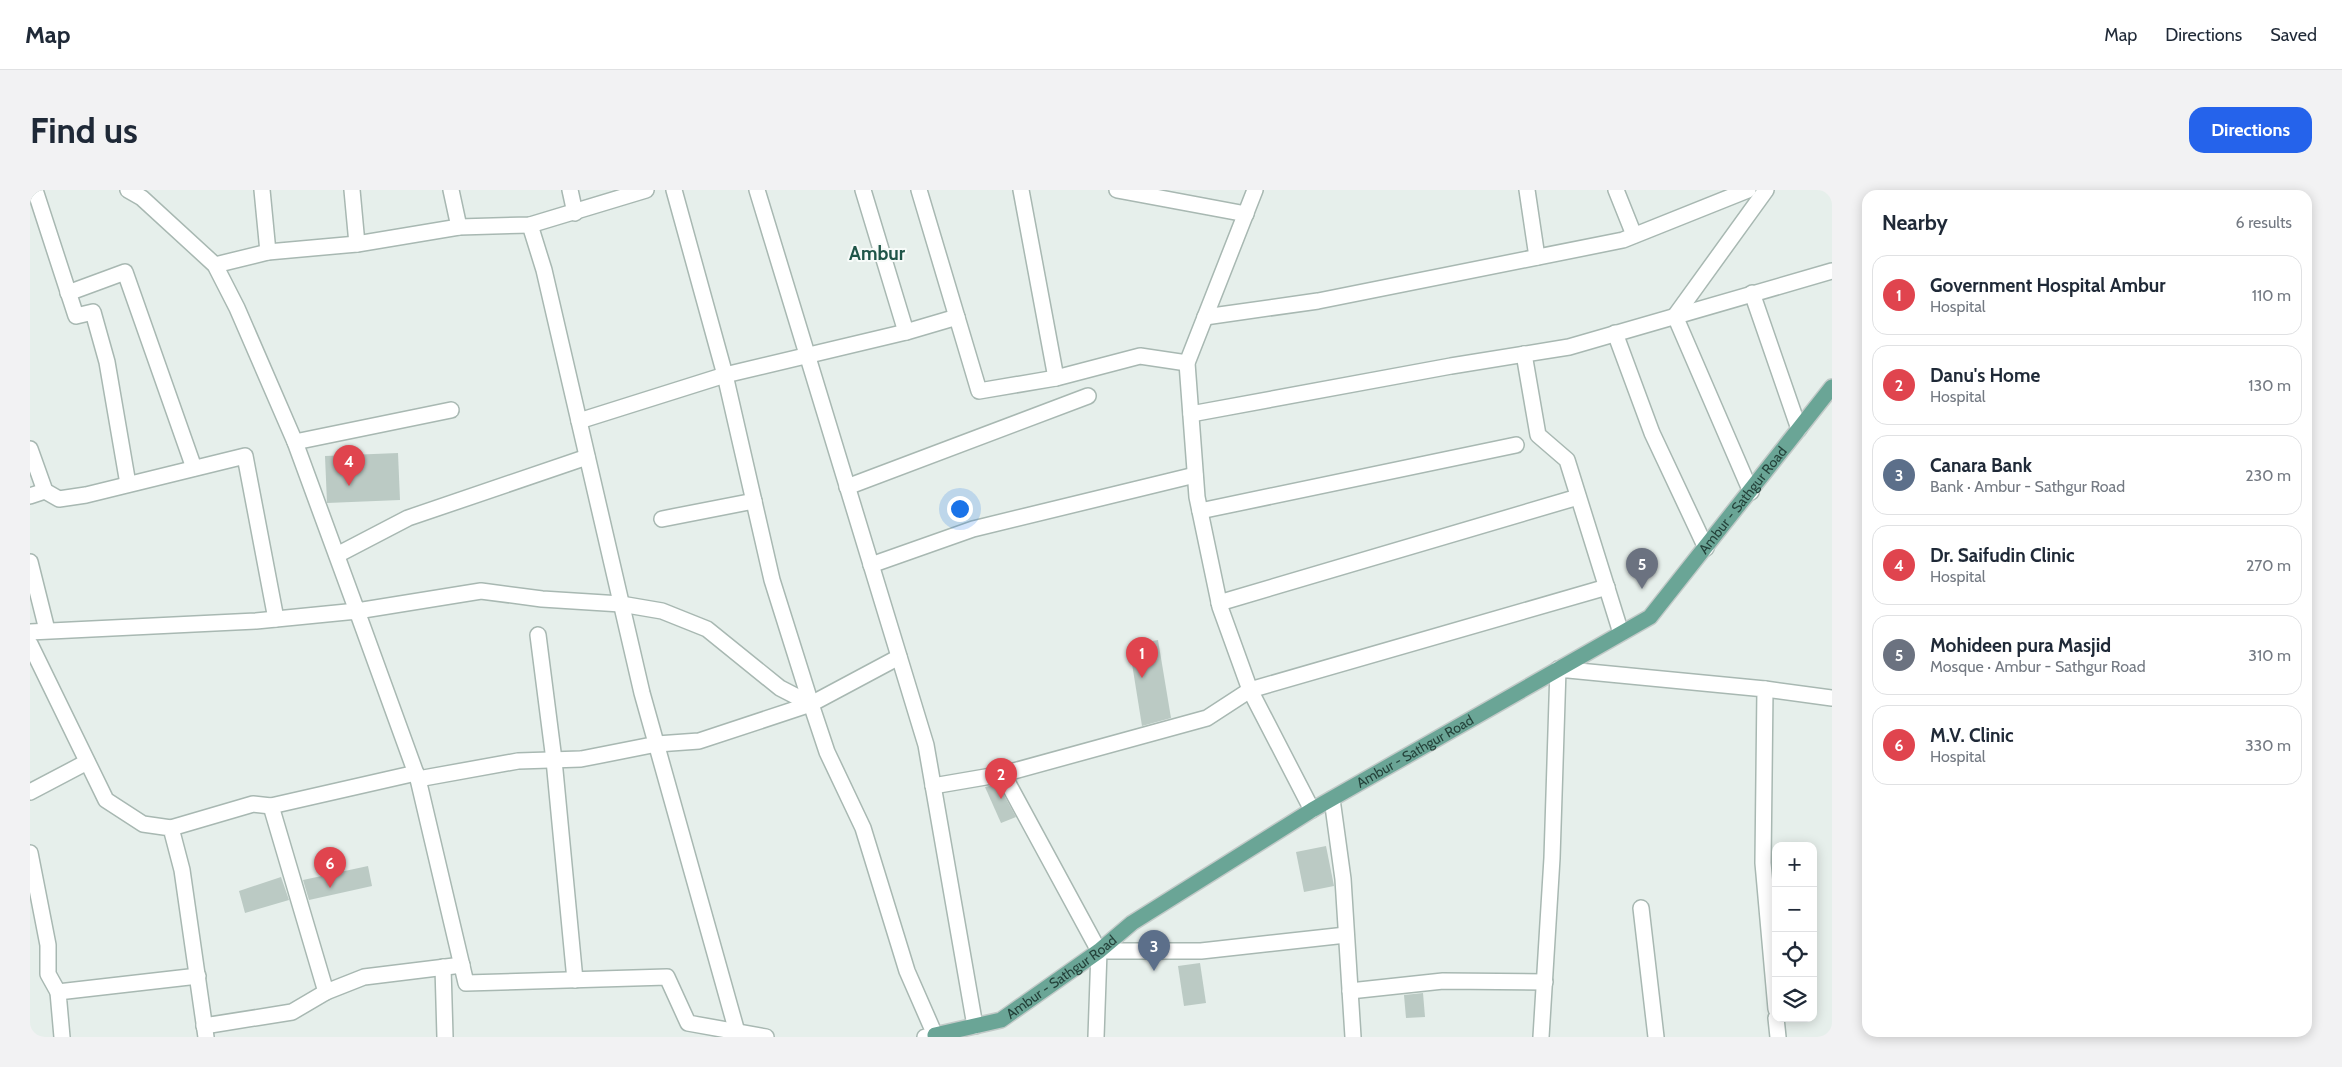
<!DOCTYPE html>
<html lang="en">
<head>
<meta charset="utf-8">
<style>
	body { margin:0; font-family:Cabin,sans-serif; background:#f2f2f3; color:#1f2937 }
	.controls { position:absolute; right:15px; bottom:15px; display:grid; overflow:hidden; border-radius:10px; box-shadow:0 2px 12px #0003 }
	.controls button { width:45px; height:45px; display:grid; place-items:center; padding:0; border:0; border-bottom:1px solid #e0e1e3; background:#fff; color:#1f2937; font:25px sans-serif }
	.you { position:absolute; left:929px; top:318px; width:18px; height:18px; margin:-12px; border:4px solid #fff; border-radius:50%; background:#1a73e8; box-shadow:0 0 0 8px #1a73e833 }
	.badge { display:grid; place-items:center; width:32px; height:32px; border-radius:50%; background:#2563eb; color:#fff; font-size:16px; font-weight:700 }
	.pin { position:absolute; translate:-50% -41px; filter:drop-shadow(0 1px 2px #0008) }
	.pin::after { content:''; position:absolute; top:26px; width:18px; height:15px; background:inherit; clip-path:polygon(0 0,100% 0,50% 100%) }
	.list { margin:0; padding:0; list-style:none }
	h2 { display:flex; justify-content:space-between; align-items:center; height:65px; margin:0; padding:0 20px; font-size:21px }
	h2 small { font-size:16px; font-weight:400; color:#747a83 }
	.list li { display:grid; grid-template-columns:32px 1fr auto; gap:15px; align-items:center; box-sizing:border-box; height:80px; margin:0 10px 10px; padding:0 10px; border:1px solid #e0e1e3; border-radius:15px }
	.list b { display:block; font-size:19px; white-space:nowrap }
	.list p { margin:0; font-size:16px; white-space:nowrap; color:#747a83 }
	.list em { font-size:16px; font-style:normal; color:#747a83 }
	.icon { flex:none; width:28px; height:28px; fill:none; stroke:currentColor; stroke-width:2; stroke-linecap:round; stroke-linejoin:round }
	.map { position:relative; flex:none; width:1802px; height:847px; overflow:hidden; border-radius:15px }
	header { display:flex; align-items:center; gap:30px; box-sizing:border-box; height:70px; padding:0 25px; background:#fff; border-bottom:1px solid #e0e1e3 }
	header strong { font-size:24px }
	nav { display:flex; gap:28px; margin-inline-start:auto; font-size:18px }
	.intro { display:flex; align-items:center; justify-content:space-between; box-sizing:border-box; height:120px; padding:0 30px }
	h1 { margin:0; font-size:35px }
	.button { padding:12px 22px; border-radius:15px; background:#2563eb; color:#fff; font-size:18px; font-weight:700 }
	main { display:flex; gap:30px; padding:0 30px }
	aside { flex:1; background:#fff; border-radius:15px; box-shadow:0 2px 12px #0003 }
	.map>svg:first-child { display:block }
	.building { fill:#bbcac4 }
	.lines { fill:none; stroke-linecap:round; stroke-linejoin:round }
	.minor-casing { stroke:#a8b8b2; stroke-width:18 }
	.major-casing { stroke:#c2cac8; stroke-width:18 }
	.minor { stroke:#fff; stroke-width:15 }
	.major { stroke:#6aa596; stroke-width:15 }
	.labels { text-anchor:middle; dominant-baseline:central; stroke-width:4; stroke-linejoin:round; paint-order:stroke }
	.street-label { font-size:14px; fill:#24423a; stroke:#f7fbf9 }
	.district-label { font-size:19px; font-weight:bold; fill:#1f5548; stroke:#f7fbf9 }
</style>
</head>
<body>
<header>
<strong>Map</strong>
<nav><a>Map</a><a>Directions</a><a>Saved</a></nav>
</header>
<div class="intro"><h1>Find us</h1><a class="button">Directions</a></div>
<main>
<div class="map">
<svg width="1802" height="847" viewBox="0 0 1802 847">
	<rect width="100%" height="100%" fill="#e6efeb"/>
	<g class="building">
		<path d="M368 263 370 310 297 313 295 266Z"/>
		<path d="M1128 450 1141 528 1112 536 1099 455Z"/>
		<path d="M968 594 986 627 971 633 955 597Z"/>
		<path d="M1296 656 1304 696 1274 702 1266 662Z"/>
		<path d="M338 676 342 696 279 710 273 690Z"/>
		<path d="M251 687 259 710 215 723 209 701Z"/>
		<path d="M1170 773 1176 813 1154 816 1148 776Z"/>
		<path d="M1393 803 1395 827 1376 828 1374 805Z"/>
	</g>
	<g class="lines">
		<g class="minor-casing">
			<g id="minor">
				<path d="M5 0 46 126 63 122 77 172 98 294"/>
				<path d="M98 0 112 8 185 75 207 118 265 252 327 421 451 401 512 409 591 414 632 421 677 439 750 498 781 514 797 562 833 638 877 781 905 845 895 847"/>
				<path d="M232 0 238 62"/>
				<path d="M322 0 327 54"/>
				<path d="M421 0 429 37"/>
				<path d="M540 0 545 23"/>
				<path d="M644 0 695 185 742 390 781 514"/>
				<path d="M727 0 896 555 945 836"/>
				<path d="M833 0 876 142"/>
				<path d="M889 0 949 201 1026 188 1110 166 1157 173"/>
				<path d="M991 0 1026 188"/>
				<path d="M1087 0 1216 24"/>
				<path d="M1225 0 1157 173 1167 307 1190 417 1220 500 1282 620"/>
				<path d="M1497 0 1507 67"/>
				<path d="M1586 0 1604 45"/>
				<path d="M500 35 514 80 612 503 707 842"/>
				<path d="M185 75 238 62 327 54 429 37 500 35 616 0"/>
				<path d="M38 103 95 82 164 278"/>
				<path d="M1722 103 1769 239"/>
				<path d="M1175 127 1288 111 1593 50 1718 0"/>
				<path d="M1585 143 1622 243 1676 358"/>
				<path d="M1494 164 1508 245 1537 270 1591 443"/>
				<path d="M1161 224 1421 176 1539 157 1802 81"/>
				<path d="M549 231 695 185 876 142 927 127"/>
				<path d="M265 252 421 220"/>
				<path d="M0 259 15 301 29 309 56 305 215 266 246 429"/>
				<path d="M817 297 1058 206"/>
				<path d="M1721 302 1645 126 1736 0"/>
				<path d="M0 306 15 301"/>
				<path d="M1170 321 1486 255"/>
				<path d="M632 329 724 311"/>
				<path d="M307 365 378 328 557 267"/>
				<path d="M0 372 17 440"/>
				<path d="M841 375 943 339 1165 285"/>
				<path d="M1189 413 1548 307"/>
				<path d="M0 442 226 431 327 421 388 589 436 793 637 787 658 833 736 847"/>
				<path d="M508 445 524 570 545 790"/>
				<path d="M0 454 76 610 113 634 141 638 152 680 176 847"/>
				<path d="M1735 499 1802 508"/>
				<path d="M973 584 1069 761 1066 847"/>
				<path d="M388 589 488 571 551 569 627 554 669 551 781 514 869 467"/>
				<path d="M903 596 973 584 1177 528 1220 500 1577 397"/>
				<path d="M0 602 57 572"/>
				<path d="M1302 609 1313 689 1323 847"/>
				<path d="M241 616 296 802"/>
				<path d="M141 638 223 614 241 616 386 583"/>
				<path d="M0 663 18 755V784L28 802"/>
				<path d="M1611 718 1626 847"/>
				<path d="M1069 761H1171L1316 745"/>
				<path d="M413 777 415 847"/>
				<path d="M1320 801 1413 791 1515 792"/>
				<path d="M1746 828 1748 847"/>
				<path d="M174 836 262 822 296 802 334 787 432 775"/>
				<path d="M32 847 28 802 168 786"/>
				<path d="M1511 847 1522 668 1528 479 1735 499 1733 673 1746 819"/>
			</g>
		</g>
		<g class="major-casing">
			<g id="major">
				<path id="s1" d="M906 847 905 845 971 830 1069 761 1102 733 1282 620 1620 427 1802 197"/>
			</g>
		</g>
		<use href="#minor" class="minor"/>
		<use href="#major" class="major"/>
	</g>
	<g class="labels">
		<g class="street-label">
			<text stroke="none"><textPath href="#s1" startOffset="984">Ambur - Sathgur Road</textPath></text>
			<text stroke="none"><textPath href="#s1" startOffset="564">Ambur - Sathgur Road</textPath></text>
			<text stroke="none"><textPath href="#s1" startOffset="144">Ambur - Sathgur Road</textPath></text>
		</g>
		<g class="district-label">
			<text x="847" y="63">Ambur</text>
		</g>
	</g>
</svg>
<div class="controls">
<button>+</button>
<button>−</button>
<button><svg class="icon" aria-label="locate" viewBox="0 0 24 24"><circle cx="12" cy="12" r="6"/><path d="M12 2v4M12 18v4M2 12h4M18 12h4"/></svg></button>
<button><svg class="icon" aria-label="layers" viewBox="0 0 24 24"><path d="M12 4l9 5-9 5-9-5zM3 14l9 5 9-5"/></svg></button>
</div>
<div class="you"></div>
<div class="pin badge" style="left:1112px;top:488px;background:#e0444e">1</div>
<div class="pin badge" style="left:971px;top:609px;background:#e0444e">2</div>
<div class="pin badge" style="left:1124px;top:781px;background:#5c6f8a">3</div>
<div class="pin badge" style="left:319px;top:296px;background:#e0444e">4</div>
<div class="pin badge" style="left:1612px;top:399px;background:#6b7280">5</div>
<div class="pin badge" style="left:300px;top:698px;background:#e0444e">6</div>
</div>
<aside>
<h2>Nearby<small>6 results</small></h2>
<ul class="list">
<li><span class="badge" style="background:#e0444e">1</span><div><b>Government Hospital Ambur</b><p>Hospital</p></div><em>110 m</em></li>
<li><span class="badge" style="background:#e0444e">2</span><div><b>Danu's Home</b><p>Hospital</p></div><em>130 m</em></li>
<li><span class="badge" style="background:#5c6f8a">3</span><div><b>Canara Bank</b><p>Bank · Ambur - Sathgur Road</p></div><em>230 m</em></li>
<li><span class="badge" style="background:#e0444e">4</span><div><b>Dr. Saifudin Clinic</b><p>Hospital</p></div><em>270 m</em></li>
<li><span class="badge" style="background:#6b7280">5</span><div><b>Mohideen pura Masjid</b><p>Mosque · Ambur - Sathgur Road</p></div><em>310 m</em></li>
<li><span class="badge" style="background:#e0444e">6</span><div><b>M.V. Clinic</b><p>Hospital</p></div><em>330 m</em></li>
</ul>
</aside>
</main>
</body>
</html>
